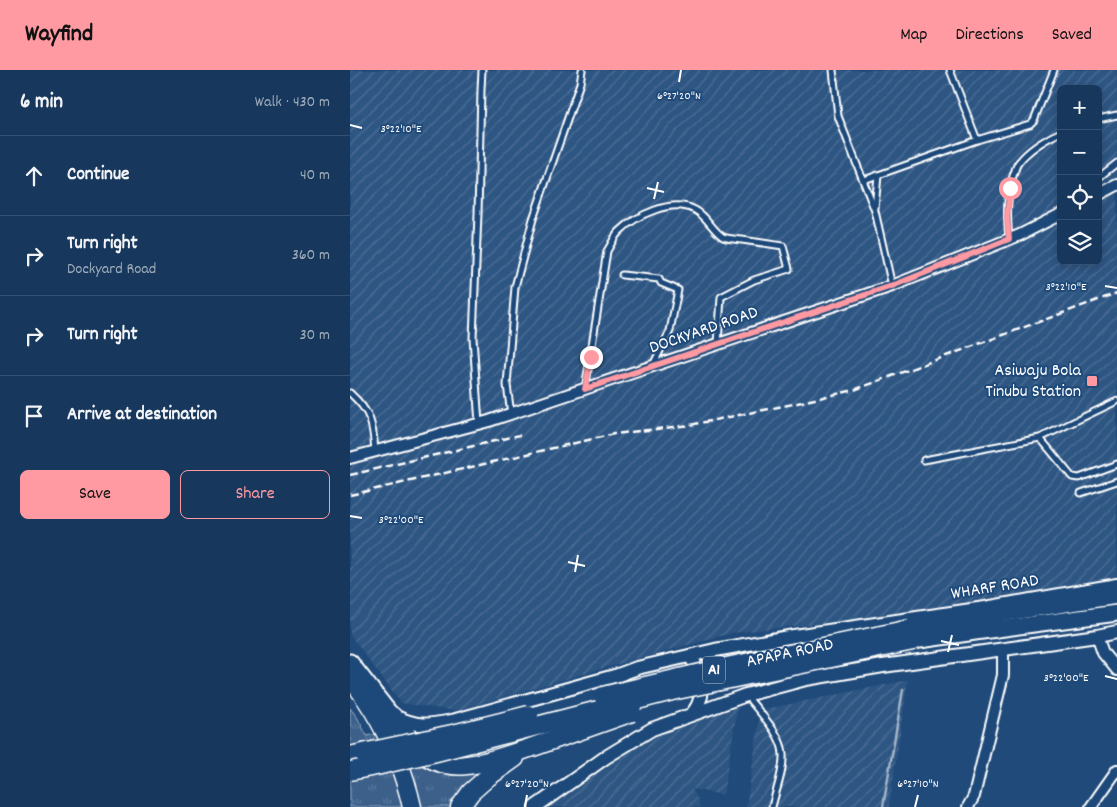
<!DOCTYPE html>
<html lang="en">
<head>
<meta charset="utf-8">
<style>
	body { margin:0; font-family:Dekko,sans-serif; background:#203f62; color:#f1f3f6 }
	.controls { position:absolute; right:15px; top:15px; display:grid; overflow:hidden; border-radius:8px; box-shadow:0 2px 8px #0003 }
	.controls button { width:45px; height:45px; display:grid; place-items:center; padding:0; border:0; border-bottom:1px solid #365272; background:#17385c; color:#f1f3f6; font:25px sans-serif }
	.stop { position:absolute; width:15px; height:15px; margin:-11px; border:4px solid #ff9aa2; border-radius:50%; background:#fff }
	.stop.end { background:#ff9aa2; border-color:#fff; box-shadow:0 1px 5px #0008 }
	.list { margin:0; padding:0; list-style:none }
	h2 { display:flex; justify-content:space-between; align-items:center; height:65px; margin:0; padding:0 20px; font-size:21px }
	h2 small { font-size:16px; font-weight:400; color:#9eacbb }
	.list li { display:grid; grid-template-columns:32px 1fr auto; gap:15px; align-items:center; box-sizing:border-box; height:80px; padding:0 20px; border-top:1px solid #365272 }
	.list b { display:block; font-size:19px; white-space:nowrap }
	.list p { margin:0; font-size:16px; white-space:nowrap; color:#9eacbb }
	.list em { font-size:16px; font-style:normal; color:#9eacbb }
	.actions { display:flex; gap:10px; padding:15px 20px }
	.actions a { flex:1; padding:11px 0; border:1px solid #ff9aa2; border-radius:8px; text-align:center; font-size:18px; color:#ff9aa2 }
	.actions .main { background:#ff9aa2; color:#111 }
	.icon { flex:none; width:28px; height:28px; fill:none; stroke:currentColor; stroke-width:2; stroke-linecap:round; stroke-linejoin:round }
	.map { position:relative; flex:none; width:767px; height:737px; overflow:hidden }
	header { display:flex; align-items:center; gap:30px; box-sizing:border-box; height:70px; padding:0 25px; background:#ff9aa2; color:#111 }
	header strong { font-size:24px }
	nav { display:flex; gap:28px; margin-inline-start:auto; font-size:18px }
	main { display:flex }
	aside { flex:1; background:#17385c }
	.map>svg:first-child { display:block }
	.industrial { fill:url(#industrial-furrows); fill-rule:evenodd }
	.grass { fill:url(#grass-tufts); stroke:#9eb0c5 }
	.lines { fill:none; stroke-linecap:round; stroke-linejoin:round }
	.stream { stroke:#a3b5c8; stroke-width:2.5 }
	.service-casing { stroke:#fff; stroke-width:9 }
	.minor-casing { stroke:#fff; stroke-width:14 }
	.tertiary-casing { stroke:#fff; stroke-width:16 }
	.primary-casing { stroke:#fff; stroke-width:19 }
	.motorway-casing { stroke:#fff; stroke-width:21 }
	.service { stroke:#1f4a7a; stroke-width:5 }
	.minor { stroke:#1f4a7a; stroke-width:10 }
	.tertiary { stroke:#1f4a7a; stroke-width:12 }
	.primary { stroke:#1f4a7a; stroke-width:15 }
	.motorway { stroke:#1f4a7a; stroke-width:18 }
	.rail { stroke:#fff; stroke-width:2.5; stroke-dasharray:8 4; stroke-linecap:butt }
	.motorway-bridge-casing { stroke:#fff; stroke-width:21; stroke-linecap:butt }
	.motorway-bridge { stroke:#1f4a7a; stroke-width:18 }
	.route { stroke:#ff9aa2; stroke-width:6 }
	.ticks { fill:none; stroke:#fff; stroke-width:2 }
	.poi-dot { fill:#ff9aa2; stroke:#1f4a7a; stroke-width:2 }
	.labels { text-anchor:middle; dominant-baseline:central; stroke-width:4; stroke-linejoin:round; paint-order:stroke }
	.shield { fill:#1f4a7a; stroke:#bcc9d7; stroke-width:1 }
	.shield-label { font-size:16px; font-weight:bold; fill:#fff }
	.street-label { font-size:18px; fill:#fff; stroke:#1f4a7a }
	.poi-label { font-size:18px; fill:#fff; stroke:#1f4a7a; text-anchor:end }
	.ticks-label { font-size:12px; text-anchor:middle; fill:#fff; stroke:#1f4a7a; stroke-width:4; stroke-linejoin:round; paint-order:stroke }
</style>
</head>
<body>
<header>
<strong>Wayfind</strong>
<nav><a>Map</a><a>Directions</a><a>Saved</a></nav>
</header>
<main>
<aside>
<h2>6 min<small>Walk · 430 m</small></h2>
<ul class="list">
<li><svg class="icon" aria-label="ahead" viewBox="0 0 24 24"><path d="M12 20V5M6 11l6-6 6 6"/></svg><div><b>Continue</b></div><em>40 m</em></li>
<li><svg class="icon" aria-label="right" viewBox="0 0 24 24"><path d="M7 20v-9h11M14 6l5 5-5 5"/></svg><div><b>Turn right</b><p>Dockyard Road</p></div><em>360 m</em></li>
<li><svg class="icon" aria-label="right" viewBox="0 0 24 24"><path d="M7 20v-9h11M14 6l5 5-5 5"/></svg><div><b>Turn right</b></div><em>30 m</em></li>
<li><svg class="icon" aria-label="arrive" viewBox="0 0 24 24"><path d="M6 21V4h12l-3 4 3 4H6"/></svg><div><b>Arrive at destination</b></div></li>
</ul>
<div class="actions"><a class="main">Save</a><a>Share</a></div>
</aside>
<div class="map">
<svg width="767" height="737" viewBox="0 0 767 737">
	<defs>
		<pattern id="industrial-furrows" width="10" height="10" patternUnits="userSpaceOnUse" patternTransform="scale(1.25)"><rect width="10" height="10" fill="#2e5683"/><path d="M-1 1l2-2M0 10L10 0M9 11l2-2" fill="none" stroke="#4d6f96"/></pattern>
		<pattern id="grass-tufts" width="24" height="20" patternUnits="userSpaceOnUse" patternTransform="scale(1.25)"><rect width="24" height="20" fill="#3c618b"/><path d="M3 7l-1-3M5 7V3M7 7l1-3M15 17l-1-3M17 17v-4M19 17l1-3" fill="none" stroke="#59799c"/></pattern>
	</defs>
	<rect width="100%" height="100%" fill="#1f4a7a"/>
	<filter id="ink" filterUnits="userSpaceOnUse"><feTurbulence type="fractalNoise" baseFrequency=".02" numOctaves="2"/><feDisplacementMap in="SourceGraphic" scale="10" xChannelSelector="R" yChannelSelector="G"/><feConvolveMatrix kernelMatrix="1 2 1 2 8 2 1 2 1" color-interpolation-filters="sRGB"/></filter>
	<g filter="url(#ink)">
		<g class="industrial">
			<path d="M0 0H767V525L578 556 491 551 382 563 247 600 105 641 51 633 0 565ZM711 19H748V191H711Z"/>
			<path d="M558 610 539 737H396L411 640Z"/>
			<path d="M388 635 373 725 342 719 348 730 350 737H194L263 687 308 666Z"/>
		</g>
		<path class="grass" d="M0 638 7 647 17 666 40 660 68 694C79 701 91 698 104 699 113 699 123 703 132 706L105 737H0Z"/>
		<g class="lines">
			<path class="stream" d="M533 737 553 620"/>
			<g class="service-casing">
				<g id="service">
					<path d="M483 0 488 46 525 141 542 216"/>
					<path d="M600 0 627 70"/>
					<path d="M748 49 767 45"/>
					<path d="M748 108 767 93"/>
					<path d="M514 110 627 70 680 54 684 50 704 0"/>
					<path d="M525 138 528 105"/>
					<path d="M659 169C657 147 656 128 663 106 665 101 666 95 669 92 680 78 696 69 711 62"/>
					<path d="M272 205 309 209 311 213 328 220 320 261 303 295"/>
					<path d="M235 319 257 181C261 175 264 167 269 162 286 145 322 128 345 140 357 146 362 160 373 167 378 169 386 169 392 170 406 172 420 174 433 176L439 199 404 210 371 227 368 274"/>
					<path d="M0 323C21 342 23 354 25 381"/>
					<path d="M161 344 157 315 165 217 183 149 230 13 232 0"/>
					<path d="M129 354 123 268 128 144 131 20 132 0"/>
					<path d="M690 368 722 407 729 408 767 394"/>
					<path d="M574 390 690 368 767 331"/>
					<path d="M731 423 767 411"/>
					<path d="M396 625C408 641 432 664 433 684 434 701 426 720 422 737"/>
				</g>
			</g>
			<g class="minor-casing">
				<g id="minor">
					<path d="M748 125 767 115"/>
					<path d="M0 388 139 351 422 256 542 216 670 165 711 144"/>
					<path d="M747 566 753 583 767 600"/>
					<path d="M618 737 624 726 653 605V579"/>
					<path d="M741 737 767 700"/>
				</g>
			</g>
			<g class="tertiary-casing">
				<g id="tertiary">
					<path d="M340 586C349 599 356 617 349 632 348 636 345 640 343 643"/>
					<path d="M44 646C67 657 77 656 102 651L268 605 287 598 365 580 444 566 635 538 767 515"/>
					<path d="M185 737 256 687 302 659 396 625 456 609 533 596 747 566 767 562"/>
				</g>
			</g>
			<g class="primary-casing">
				<g id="primary">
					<path d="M560 559 636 546 767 526"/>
					<path d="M563 571 632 561 767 543"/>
					<path d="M0 592 42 646"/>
				</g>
			</g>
			<g class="motorway-casing">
				<g id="motorway">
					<path d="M0 607C31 646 51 688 62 737"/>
					<path d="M42 646C51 657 59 670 69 680 100 710 144 689 180 678"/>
					<path d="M0 686 13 683"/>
					<path d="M110 737 121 722 138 707 165 688"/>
				</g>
			</g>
			<use href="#service" class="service"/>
			<use href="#minor" class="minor"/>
			<use href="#tertiary" class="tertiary"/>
			<use href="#primary" class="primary"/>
			<use href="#motorway" class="motorway"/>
			<g class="rail">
				<path d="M0 405 170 365"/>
				<path d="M0 425 264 364 340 355 443 334 504 320 767 223"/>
			</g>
			<g class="motorway-bridge-casing">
				<g id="motorway-bridge">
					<path d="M253 626 372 598 560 559"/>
					<path d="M180 678 282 642"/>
					<path d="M13 683 107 663 179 645"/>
					<path d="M0 701 26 696 86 682 322 621 563 571"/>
				</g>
			</g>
			<use href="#motorway-bridge" class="motorway-bridge"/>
		</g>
	</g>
	<g class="lines" filter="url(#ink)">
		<path class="route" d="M241 287 235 319 422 256 542 216 659 169 657 147 660 118"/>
	</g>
	<path class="ticks" d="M329 12 331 0M0 55 12 58M297 118 314 122M304 129 308 112M755 216 767 218M0 446 12 448M218 492 235 496M225 502 228 485M591 571 609 575M598 582 602 565M755 606 767 609M175 737 177 725M565 737 568 725"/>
	<rect class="poi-dot" x="736" y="305" width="12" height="12" rx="2.5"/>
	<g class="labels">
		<rect class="shield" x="353" y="586.5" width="22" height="27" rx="4"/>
		<g class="shield-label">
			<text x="364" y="600">A1</text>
		</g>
		<g class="street-label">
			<text transform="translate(354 261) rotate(-19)">DOCKYARD ROAD</text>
			<text transform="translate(645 518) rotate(-9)">WHARF ROAD</text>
			<text transform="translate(440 584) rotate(-12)">APAPA ROAD</text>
		</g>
		<g class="poi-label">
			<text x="731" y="301">Asiwaju Bola<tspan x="731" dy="21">Tinubu Station</tspan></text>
		</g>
	</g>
	<g class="ticks-label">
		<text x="329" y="29">6°27'20"N</text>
		<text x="51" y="62">3°22'10"E</text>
		<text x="716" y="220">3°22'10"E</text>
		<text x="51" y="453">3°22'00"E</text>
		<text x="716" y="611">3°22'00"E</text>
		<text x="177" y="717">6°27'20"N</text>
		<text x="568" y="717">6°27'10"N</text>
	</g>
</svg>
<div class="controls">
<button>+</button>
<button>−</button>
<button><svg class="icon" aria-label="locate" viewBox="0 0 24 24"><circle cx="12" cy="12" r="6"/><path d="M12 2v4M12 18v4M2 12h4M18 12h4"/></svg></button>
<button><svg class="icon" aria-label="layers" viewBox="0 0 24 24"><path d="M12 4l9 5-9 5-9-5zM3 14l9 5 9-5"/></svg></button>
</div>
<div class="stop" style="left:660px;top:118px"></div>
<div class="stop end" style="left:241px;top:287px"></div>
</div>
</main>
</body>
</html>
